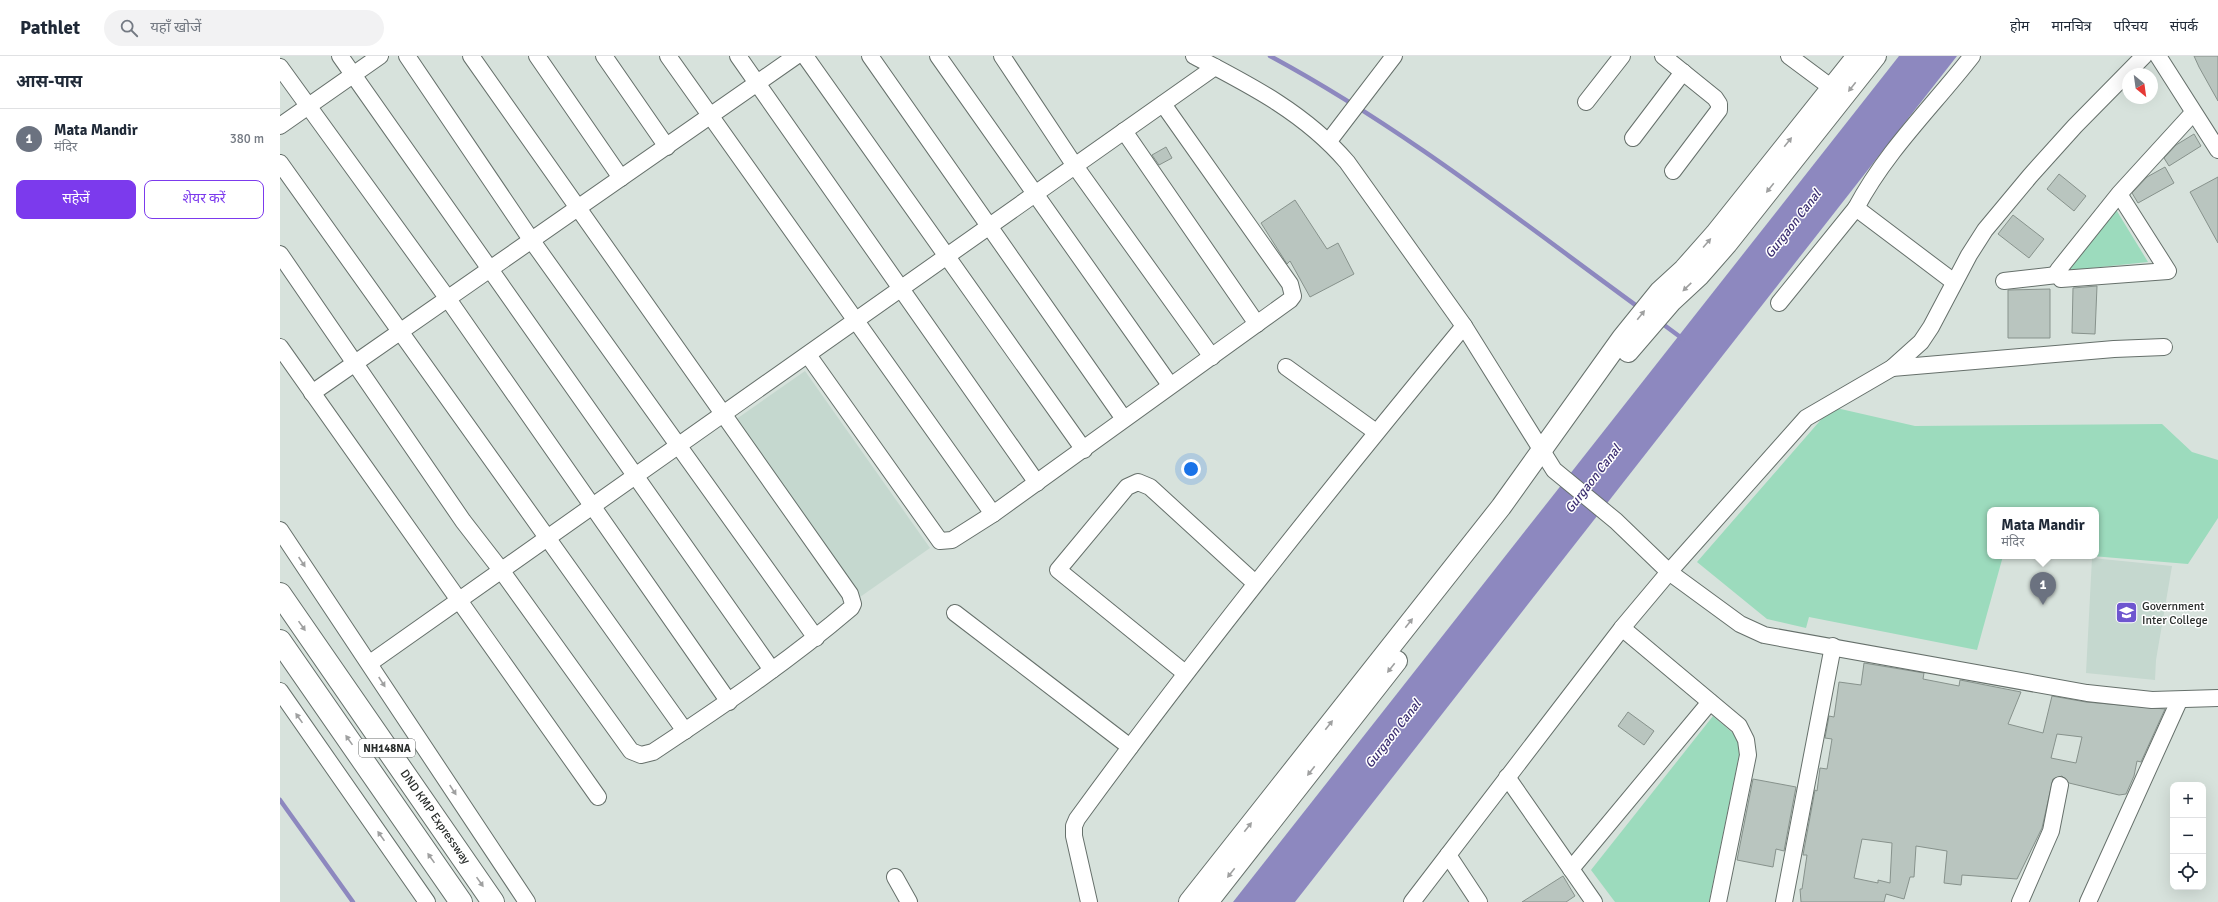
<!DOCTYPE html>
<html lang="hi">
<head>
<meta charset="utf-8">
<style>
	:root { --surface:#fff; --page:#f2f2f3; --text:#1f2937; --muted:#747a83; --line:#e0e1e3; --accent:#7c3aed }
	body { margin:0; font-family:Signika,"Noto Sans Devanagari",sans-serif; background:var(--page); color:var(--text) }
	.controls { position:absolute; right:12px; bottom:12px; display:grid; overflow:hidden; border-radius:8px; box-shadow:0 4px 16px #0002 }
	.controls button { width:36px; height:36px; display:grid; place-items:center; padding:0; border:0; border-bottom:1px solid var(--line); background:var(--surface); color:var(--text); font:20px sans-serif }
	.compass { position:absolute; left:1842px; top:12px; width:36px; height:36px; border-radius:50%; background:var(--surface); box-shadow:0 4px 16px #0002; rotate:151deg }
	.you { position:absolute; left:911px; top:413px; width:14px; height:14px; margin:-10px; border:3px solid #fff; border-radius:50%; background:#1a73e8; box-shadow:0 0 0 6px #1a73e833 }
	.badge { display:grid; place-items:center; width:26px; height:26px; border-radius:50%; background:var(--accent); color:#fff; font-size:13px; font-weight:700 }
	.pin { position:absolute; translate:-50% -33px; filter:drop-shadow(0 1px 2px #0008) }
	.pin::after { content:''; position:absolute; top:21px; width:14px; height:12px; background:inherit; clip-path:polygon(0 0,100% 0,50% 100%) }
	.popup { position:absolute; left:1707px; top:451px; width:112px; height:52px; box-sizing:border-box; display:grid; place-content:center; border-radius:8px; background:var(--surface); filter:drop-shadow(0 1px 3px #0005); font-size:13px; white-space:nowrap; color:var(--muted) }
	.popup b { font-size:15px; color:var(--text) }
	.popup::after { content:''; position:absolute; left:50%; top:100%; margin-left:-8px; border:8px solid transparent; border-top-color:var(--surface) }
	.list { margin:0; padding:0; list-style:none }
	h2 { display:flex; justify-content:space-between; align-items:center; height:52px; margin:0; padding:0 16px; font-size:17px }
	h2 small { font-size:13px; font-weight:400; color:var(--muted) }
	.list li { display:grid; grid-template-columns:26px 1fr auto; gap:12px; align-items:center; box-sizing:border-box; height:60px; padding:0 16px; border-top:1px solid var(--line) }
	.list b { display:block; font-size:15px; white-space:nowrap }
	.list p { margin:0; font-size:13px; white-space:nowrap; color:var(--muted) }
	.list em { font-size:13px; font-style:normal; color:var(--muted) }
	.actions { display:flex; gap:8px; padding:12px 16px }
	.actions a { flex:1; padding:9px 0; border:1px solid var(--accent); border-radius:8px; text-align:center; font-size:14px; color:var(--accent) }
	.actions .main { background:var(--accent); color:#fff }
	.icon { flex:none; width:22px; height:22px; fill:none; stroke:currentColor; stroke-width:2; stroke-linecap:round; stroke-linejoin:round }
	.map { position:relative; flex:none; width:1938px; height:846px; overflow:hidden }
	header { display:flex; align-items:center; gap:24px; box-sizing:border-box; height:56px; padding:0 20px; background:var(--surface); border-bottom:1px solid var(--line) }
	header strong { font-size:19px }
	nav { display:flex; gap:22px; margin-inline-start:auto; font-size:14px }
	.search { width:280px; height:36px; background:var(--page); display:flex; align-items:center; gap:10px; box-sizing:border-box; padding:0 14px; border-radius:22px; color:var(--muted); font-size:15px }
	main { display:flex }
	aside { flex:1; background:var(--surface) }
	.map>svg:first-child { display:block }
	.built { fill:#c5d8cf }
	.green { fill:#9cdbbd }
	.water { fill:#8d88bf }
	.lines { fill:none; stroke-linecap:round; stroke-linejoin:round }
	.stream { stroke:#8d88bf; stroke-width:4.5 }
	.building { fill:#b9c5bf; stroke:#87928c; fill-rule:evenodd }
	.minor-casing { stroke:#66706b; stroke-width:18 }
	.major-casing { stroke:#66706b; stroke-width:22 }
	.highway-casing { stroke:#66706b; stroke-width:24 }
	.minor { stroke:#fff; stroke-width:16 }
	.major { stroke:#fff; stroke-width:20 }
	.highway { stroke:#fff; stroke-width:22 }
	.oneway { fill:#9fa0a0 }
	.labels { text-anchor:middle; dominant-baseline:central; stroke-width:3; stroke-linejoin:round; paint-order:stroke }
	.shield { fill:#fff; stroke:#696c6b; stroke-width:1 }
	.shield-label { font-size:11px; font-weight:bold; fill:#292d2b }
	.poi-label { font-size:12px; fill:#292d2b; stroke:#fff; text-anchor:start }
	.street-label { font-size:12px; fill:#292d2b; stroke:#fff }
	.water-label { font-size:13px; font-style:italic; fill:#3c2f72; stroke:#fff }
</style>
</head>
<body>
<header>
<strong>Pathlet</strong>
<div class="search"><svg class="icon" aria-label="search" viewBox="0 0 24 24"><circle cx="10" cy="10" r="6"/><path d="M15 15l6 6"/></svg>यहाँ खोजें</div>
<nav><a>होम</a><a>मानचित्र</a><a>परिचय</a><a>संपर्क</a></nav>
</header>
<main>
<aside>
<h2>आस-पास<small></small></h2>
<ul class="list">
<li><span class="badge" style="background:#6b7280">1</span><div><b>Mata Mandir</b><p>मंदिर</p></div><em>380 m</em></li>
</ul>
<div class="actions"><a class="main">सहेजें</a><a>शेयर करें</a></div>
</aside>
<div class="map">
<svg width="1938" height="846" viewBox="0 0 1938 846">
	<rect width="100%" height="100%" fill="#d7e2dc"/>
	<g class="built">
		<polygon points="525,315 650,492 580,541 455,364"/>
		<polygon points="1812,502 1892,510 1876,604 1875,624 1806,617"/>
	</g>
	<g class="green">
		<polygon points="1835,152 1868,206 1783,215"/>
		<polygon points="1552,351 1635,370 1882,368 1912,396 1938,404 1938,462 1908,508 1812,500 1816,500 1816,454 1710,454 1710,500 1723,500 1697,594 1529,561 1526,572 1487,563 1417,506"/>
		<polygon points="1433,660 1462,685 1429,846 1335,846 1311,814"/>
	</g>
	<polygon class="water" points="1619,0 1677,0 1015,846 953,846"/>
	<g class="lines">
		<g class="stream">
			<path d="M990,0c132,71 250,165 371,253"/>
			<polyline points="1380,266 1403,283"/>
			<polyline points="0,744 73,846"/>
		</g>
	</g>
	<g class="building">
		<polygon points="1914,0 1938,0 1938,45 1919,11"/>
		<polygon points="1914,78 1921,90 1889,110 1884,102 1896,89"/>
		<polygon points="886,91 892,102 879,109 872,99"/>
		<polygon points="1885,111 1894,127 1858,147 1852,137 1867,121"/>
		<polygon points="1779,118 1806,140 1794,155 1767,133"/>
		<polygon points="1938,121 1938,187 1910,136"/>
		<polygon points="1015,144 1047,193 1058,187 1074,218 1030,241 1010,205 1007,208 981,167"/>
		<polygon points="1733,159 1764,183 1749,202 1718,178"/>
		<polygon points="1817,230 1815,278 1792,277 1793,232"/>
		<polygon points="1770,233 1770,282 1728,282 1728,234"/>
		<path d="M1584,607l60,10 -1,6 36,7 1,-6 61,12 -13,32 35,9 9,-37 34,6 79,7 -24,53 -4,-1 -3,15 -8,18 -7,1 -50,-12 -7,-7 -9,3 -11,49 -25,51 -55,-4 -1,10 -17,-2 3,-32 -31,-5 -2,31h-4l-6,22 -18,-5 -2,8h-83l-1,-13h2l5,-34h-4l12,-65 2,1 3,-23 7,1 5,-30 -7,-1 4,-22 5,1 5,-35 22,3zM1777,678l25,3 -6,26 -25,-5zM1582,783l30,4 -2,40 -12,-3v3l-24,-5z"/>
		<polygon points="1348,656 1374,675 1364,689 1338,670"/>
		<polygon points="1473,723 1516,731 1504,795 1496,793 1493,811 1457,804"/>
		<polygon points="1283,820 1295,840 1286,846 1242,846"/>
	</g>
	<g class="lines">
		<defs>
			<g id="minor">
				<polyline points="60,0 492,614"/>
				<polyline points="127,0 252,185 536,582"/>
				<polyline points="257,0 341,122"/>
				<polyline points="324,0 387,91"/>
				<polyline points="388,0 713,458"/>
				<polyline points="458,0 757,427"/>
				<polyline points="525,0 804,394"/>
				<polyline points="590,0 844,363"/>
				<polyline points="658,0 890,329"/>
				<polyline points="722,0 795,110 932,301"/>
				<path d="M914,0c56,29 111,57 153,106l117,164 90,144 62,51 53,51 71,52 24,11 323,58 65,7 66,-2"/>
				<polyline points="1383,0 1435,42 1439,48 1439,54 1393,115"/>
				<polyline points="1509,0 1552,32"/>
				<polyline points="1878,0 1938,94"/>
				<polyline points="0,11 168,243 449,646"/>
				<polyline points="1306,46 1342,0"/>
				<polyline points="0,70 100,0"/>
				<polyline points="844,75 977,268"/>
				<polyline points="1353,82 1403,16"/>
				<polyline points="1049,85 1114,0"/>
				<polyline points="0,107 405,675"/>
				<polyline points="1839,138 1888,215 1781,223 1777,216 1779,213 1839,138 1913,57"/>
				<path d="M0,198l183,267 38,49 130,181 10,4 12,-3c68,-45 136,-91 198,-144l2,-4 -3,-10 -379,-538"/>
				<polyline points="1724,225 1777,219"/>
				<path d="M1674,226l-98,-74c30,-57 77,-102 116,-152"/>
				<polyline points="1499,247 1576,152"/>
				<polyline points="0,291 318,741"/>
				<polyline points="528,299 660,485 672,484 713,458 1010,244 1013,240 1010,228 883,48"/>
				<polyline points="1006,311 1096,376"/>
				<polyline points="1612,312 1834,293 1884,291"/>
				<polyline points="32,337 516,0"/>
				<polyline points="0,474 247,846"/>
				<polyline points="675,557 850,691"/>
				<polyline points="1342,572 1459,670 1466,684 1468,699 1438,846"/>
				<polyline points="90,607 935,11"/>
				<polyline points="905,617 778,514 847,431 858,426 870,431 975,527"/>
				<polyline points="0,635 147,846"/>
				<polyline points="1227,721 1314,846"/>
				<polyline points="1168,799 1199,846"/>
				<polyline points="1291,813 1430,646"/>
				<polyline points="615,821 629,846"/>
				<path d="M809,846l-15,-66v-10l3,-7c123,-169 254,-332 387,-493"/>
				<polyline points="1132,846 1342,572 1389,516 1526,362 1612,312 1641,286 1651,271 1689,199 1705,174 1750,120 1795,70 1864,0"/>
				<polyline points="1504,846 1553,590"/>
				<polyline points="1740,846 1771,775 1780,729"/>
				<polyline points="1808,846 1899,645"/>
			</g>
			<g id="major">
				<polyline points="1348,296 1391,246 1419,220 1447,188 1596,0"/>
				<polyline points="909,846 1221,451 1342,282 1380,235 1404,213 1435,178 1577,0"/>
				<polyline points="928,846 1117,605"/>
			</g>
			<g id="highway">
				<polyline points="0,538 213,846"/>
				<polyline points="0,585 181,846"/>
			</g>
		</defs>
		<use href="#minor" class="minor-casing"/>
		<use href="#major" class="major-casing"/>
		<use href="#highway" class="highway-casing"/>
		<use href="#minor" class="minor"/>
		<use href="#major" class="major"/>
		<use href="#highway" class="highway"/>
	</g>
	<defs><path id="oneway-solid" d="M-6-.8H1V-3.2L6.5 0L1 3.2V.8H-6Z"/></defs>
	<g class="oneway">
		<use href="#oneway-solid" transform="translate(1572 31) rotate(128)"/>
		<use href="#oneway-solid" transform="translate(1508 86) rotate(-51)"/>
		<use href="#oneway-solid" transform="translate(1490 132) rotate(129)"/>
		<use href="#oneway-solid" transform="translate(1427 187) rotate(-49)"/>
		<use href="#oneway-solid" transform="translate(1407 231) rotate(136)"/>
		<use href="#oneway-solid" transform="translate(1361 259) rotate(-51)"/>
		<use href="#oneway-solid" transform="translate(22 506) rotate(56)"/>
		<use href="#oneway-solid" transform="translate(1129 567) rotate(-52)"/>
		<use href="#oneway-solid" transform="translate(22 570) rotate(55)"/>
		<use href="#oneway-solid" transform="translate(1111 612) rotate(128)"/>
		<use href="#oneway-solid" transform="translate(102 626) rotate(57)"/>
		<use href="#oneway-solid" transform="translate(19 662) rotate(-125)"/>
		<use href="#oneway-solid" transform="translate(1049 669) rotate(-52)"/>
		<use href="#oneway-solid" transform="translate(69 684) rotate(-125)"/>
		<use href="#oneway-solid" transform="translate(1031 715) rotate(128)"/>
		<use href="#oneway-solid" transform="translate(173 734) rotate(57)"/>
		<use href="#oneway-solid" transform="translate(968 771) rotate(-52)"/>
		<use href="#oneway-solid" transform="translate(101 780) rotate(-125)"/>
		<use href="#oneway-solid" transform="translate(151 802) rotate(-125)"/>
		<use href="#oneway-solid" transform="translate(951 817) rotate(128)"/>
		<use href="#oneway-solid" transform="translate(200 826) rotate(55)"/>
	</g>
	<defs>
		<symbol id="university-square" viewBox="-11 -11 22 22"><rect x="-9" y="-9" width="18" height="18" rx="4" fill="#6e56cf" stroke="#fff"/><path d="M0-5L7-2L0 1L-7-2ZM-4 1L0 2.5L4 1V4Q0 6-4 4Z" fill="#fff"/></symbol>
	</defs>
	<g fill-rule="evenodd">
		<use href="#university-square" x="1834" y="544" width="25" height="25"/>
	</g>
	<g class="labels">
		<rect class="shield" x="79" y="683" width="56" height="18" rx="3"/>
		<g class="shield-label">
			<text x="107" y="692">NH148NA</text>
		</g>
		<g class="poi-label">
			<text x="1862" y="550">Government<tspan x="1862" dy="14">Inter College</tspan></text>
		</g>
		<g class="street-label">
			<text transform="translate(155 761) rotate(55)">DND KMP Expressway</text>
		</g>
		<g class="water-label">
			<text transform="translate(1513 168) rotate(-52)">Gurgaon Canal</text>
			<text transform="translate(1313 423) rotate(-52)">Gurgaon Canal</text>
			<text transform="translate(1113 678) rotate(-52)">Gurgaon Canal</text>
		</g>
	</g>
</svg>
<div class="controls">
<button>+</button>
<button>−</button>
<button><svg class="icon" aria-label="locate" viewBox="0 0 24 24"><circle cx="12" cy="12" r="6"/><path d="M12 2v4M12 18v4M2 12h4M18 12h4"/></svg></button>
</div>
<svg class="compass" viewBox="-18 -18 36 36"><path d="M0-13l5 13h-10z" fill="#e53935"/><path d="M0 13l5-13h-10z" fill="#747a83"/></svg>
<div class="you"></div>
<div class="pin badge" style="left:1763px;top:549px;background:#6b7280">1</div>
<div class="popup"><b>Mata Mandir</b>मंदिर</div>
</div>
</main>
</body>
</html>
